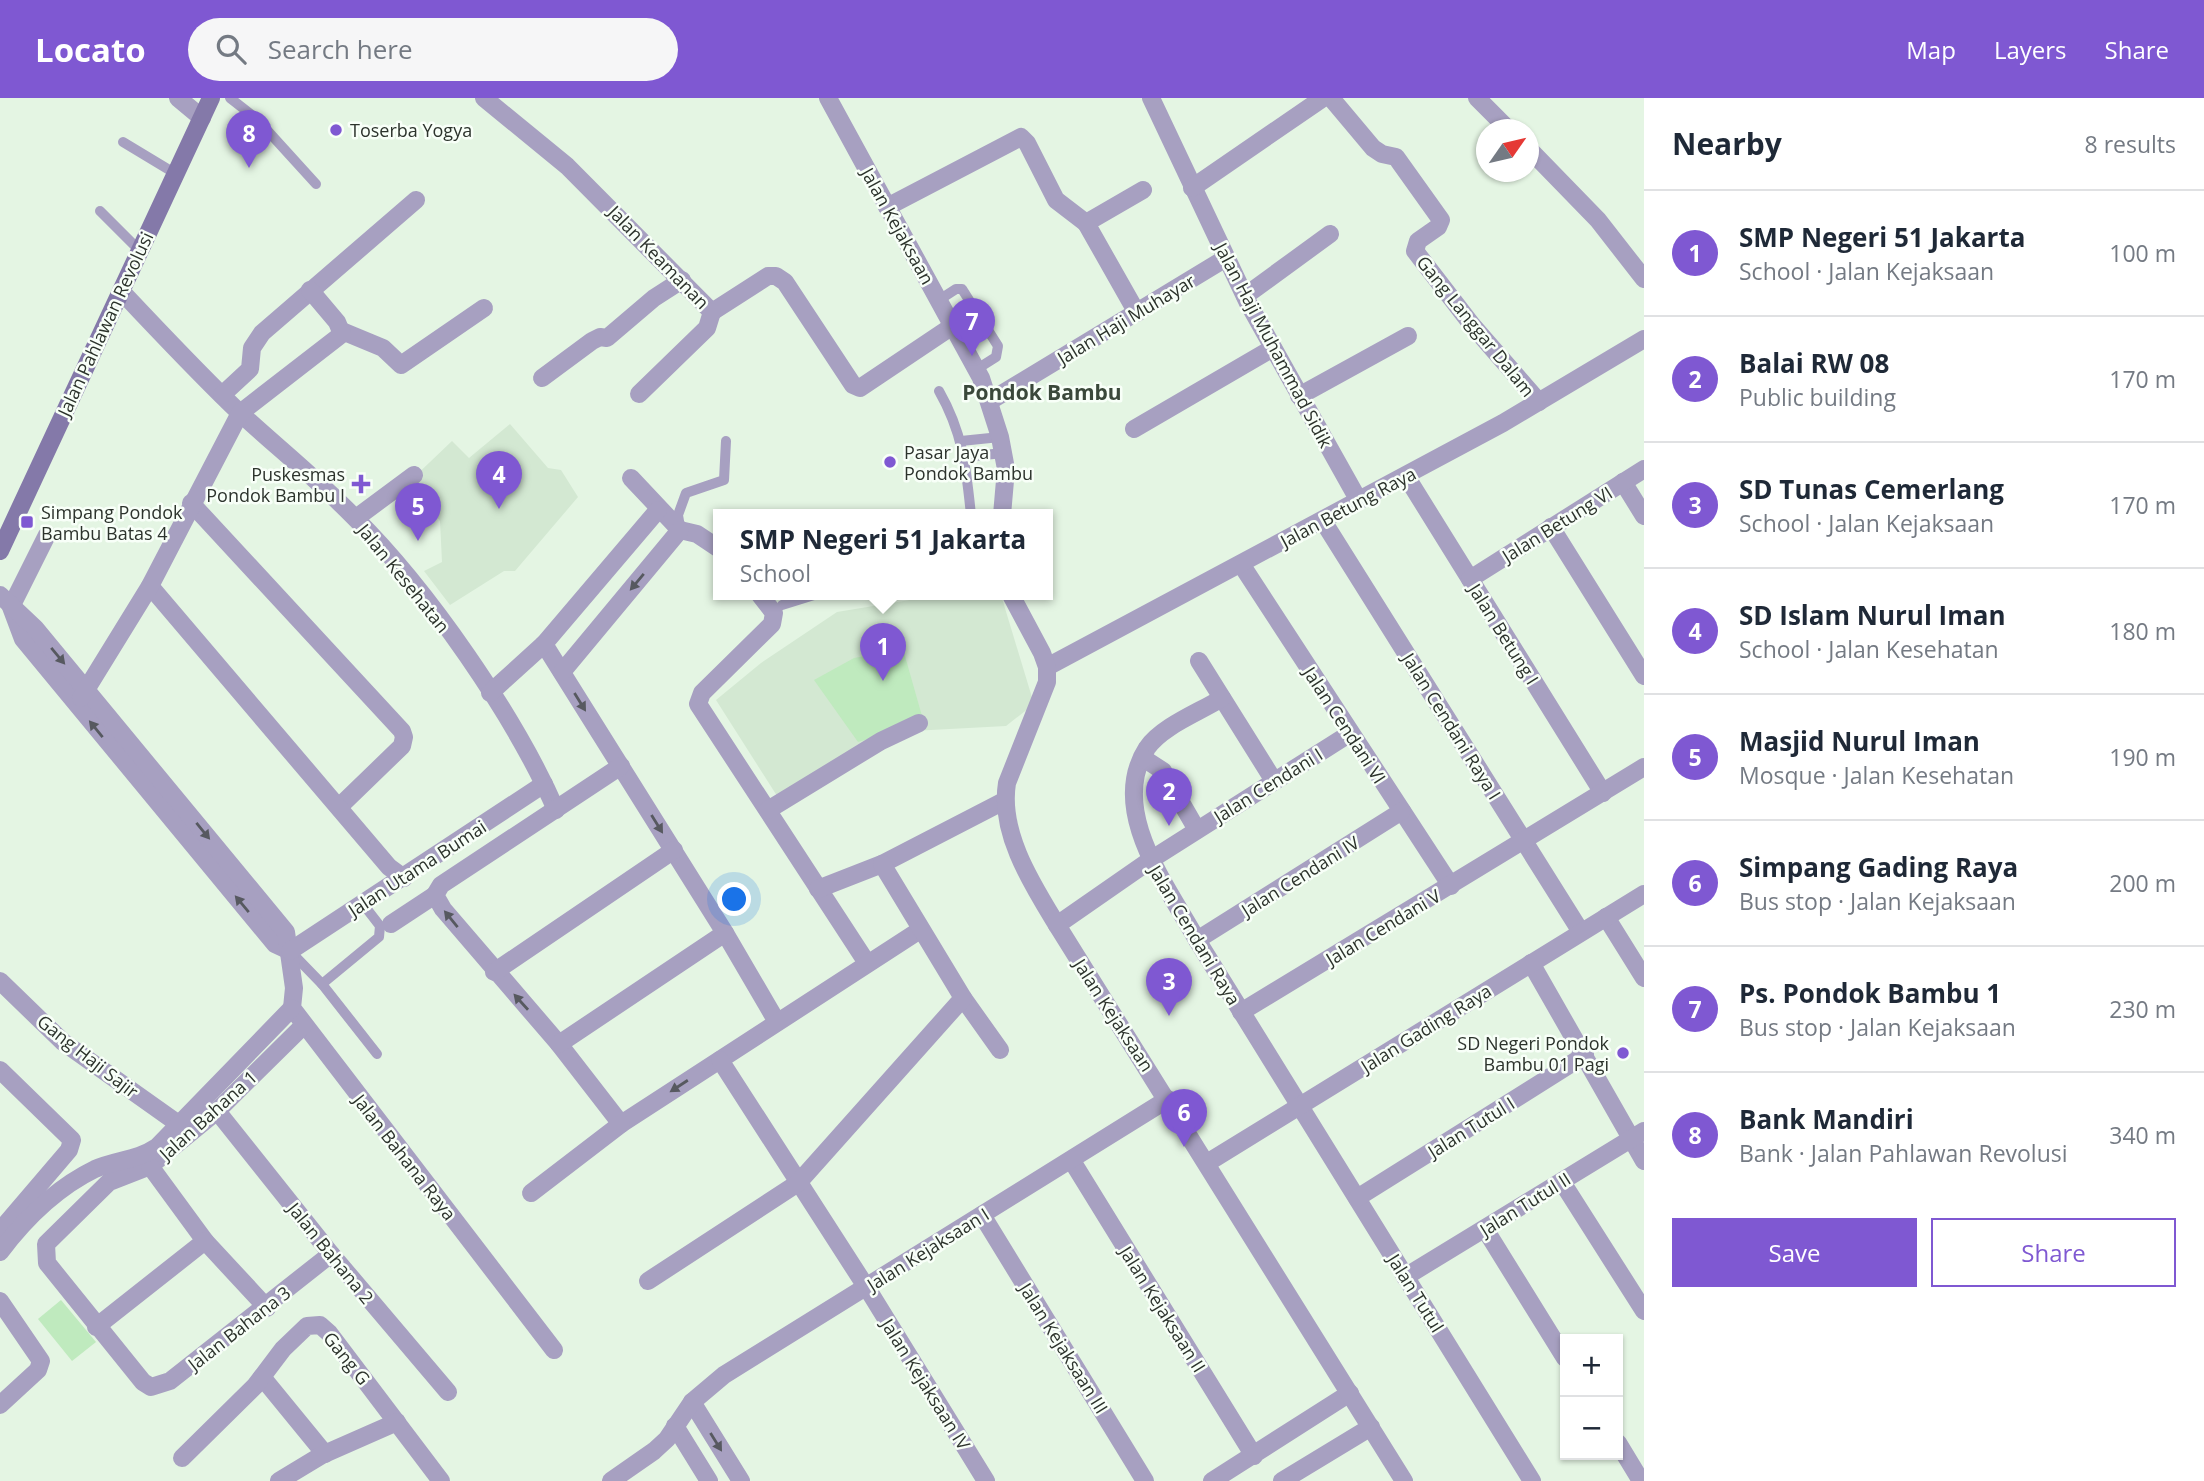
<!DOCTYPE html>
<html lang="en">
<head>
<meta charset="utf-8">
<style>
	:root { --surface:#fff; --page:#f6f6f7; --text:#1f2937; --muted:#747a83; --line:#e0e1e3; --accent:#7f58d2 }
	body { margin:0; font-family:"Open Sans",sans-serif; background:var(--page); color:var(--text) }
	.controls { position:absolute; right:21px; bottom:21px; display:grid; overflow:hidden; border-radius:0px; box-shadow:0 2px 5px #0004 }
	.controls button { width:63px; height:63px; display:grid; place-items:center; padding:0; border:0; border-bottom:2px solid var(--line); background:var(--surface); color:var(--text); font:35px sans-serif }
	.compass { position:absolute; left:1476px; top:21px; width:63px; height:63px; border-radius:50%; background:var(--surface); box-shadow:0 2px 5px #0004; rotate:56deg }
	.you { position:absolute; left:735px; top:802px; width:24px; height:24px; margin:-18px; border:5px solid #fff; border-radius:50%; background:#1a73e8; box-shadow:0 0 0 10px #1a73e833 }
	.badge { display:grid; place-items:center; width:46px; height:46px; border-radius:50%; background:var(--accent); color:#fff; font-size:23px; font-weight:700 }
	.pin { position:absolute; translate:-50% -58px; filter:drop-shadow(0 2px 4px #0008) }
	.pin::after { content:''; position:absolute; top:37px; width:24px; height:21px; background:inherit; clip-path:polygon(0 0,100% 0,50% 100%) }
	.popup { position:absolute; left:713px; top:411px; width:340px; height:91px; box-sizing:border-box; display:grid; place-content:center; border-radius:0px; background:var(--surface); filter:drop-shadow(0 2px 5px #0005); font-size:23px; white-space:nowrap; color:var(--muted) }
	.popup b { font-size:26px; color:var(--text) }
	.popup::after { content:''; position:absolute; left:50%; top:100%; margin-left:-14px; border:14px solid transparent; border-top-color:var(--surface) }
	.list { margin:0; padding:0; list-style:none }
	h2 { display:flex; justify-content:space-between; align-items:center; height:91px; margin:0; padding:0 28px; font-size:30px }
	h2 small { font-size:23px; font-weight:400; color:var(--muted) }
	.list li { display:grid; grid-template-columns:46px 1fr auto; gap:21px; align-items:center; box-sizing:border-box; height:126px; padding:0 28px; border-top:2px solid var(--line) }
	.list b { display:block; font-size:26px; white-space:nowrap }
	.list p { margin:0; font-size:23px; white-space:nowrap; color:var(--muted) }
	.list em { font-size:23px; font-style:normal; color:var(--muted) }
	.actions { display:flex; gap:14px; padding:21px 28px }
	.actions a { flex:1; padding:16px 0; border:2px solid var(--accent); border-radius:0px; text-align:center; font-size:24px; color:var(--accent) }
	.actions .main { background:var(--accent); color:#fff }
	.icon { flex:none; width:38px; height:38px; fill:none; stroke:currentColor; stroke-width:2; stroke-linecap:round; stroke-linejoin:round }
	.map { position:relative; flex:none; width:1644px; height:1383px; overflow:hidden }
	header { display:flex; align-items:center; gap:42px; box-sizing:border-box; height:98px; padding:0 35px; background:var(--accent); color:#fff }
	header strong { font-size:33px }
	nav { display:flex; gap:38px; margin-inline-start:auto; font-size:24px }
	.search { width:490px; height:63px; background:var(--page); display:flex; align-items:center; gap:18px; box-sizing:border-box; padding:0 24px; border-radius:38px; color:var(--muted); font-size:26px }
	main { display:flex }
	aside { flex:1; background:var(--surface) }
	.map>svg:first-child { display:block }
	.built { fill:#d3e8d2 }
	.green { fill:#bfeabe }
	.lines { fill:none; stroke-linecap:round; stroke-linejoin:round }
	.service { stroke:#a7a0c1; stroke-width:10 }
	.minor { stroke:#a7a0c1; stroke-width:18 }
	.tertiary { stroke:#a7a0c1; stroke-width:18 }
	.secondary { stroke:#8479a9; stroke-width:18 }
	.oneway { fill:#575960 }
	.poi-dot { fill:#7f58d2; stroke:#f8fff8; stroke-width:2.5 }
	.labels { text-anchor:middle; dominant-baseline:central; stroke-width:5; stroke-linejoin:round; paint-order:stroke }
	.poi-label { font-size:18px; fill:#2c332c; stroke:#f8fff8; text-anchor:start }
	.street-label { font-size:18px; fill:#2c332c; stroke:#f8fff8 }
	.quarter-label { font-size:21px; font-weight:bold; fill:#3a483a; stroke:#f8fff8 }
</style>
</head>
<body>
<header>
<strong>Locato</strong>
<div class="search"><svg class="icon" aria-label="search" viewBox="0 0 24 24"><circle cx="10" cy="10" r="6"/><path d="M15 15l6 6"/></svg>Search here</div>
<nav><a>Map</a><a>Layers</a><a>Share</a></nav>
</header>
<main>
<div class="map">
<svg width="1644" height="1383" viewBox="0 0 1644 1383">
	<rect width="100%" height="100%" fill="#e4f5e3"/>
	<g class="built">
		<polygon points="510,326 548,370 561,372 578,399 515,473 504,473 450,507 424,473 442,464 440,423 408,385 452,343 469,360"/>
		<polygon points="940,497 1001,497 1034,606 1006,628 912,633 779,701 716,602 761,565 837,514"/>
	</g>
	<g class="green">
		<polygon points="903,551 924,625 858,644 814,582 854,560"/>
		<polygon points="61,1202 96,1244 72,1263 38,1221"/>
	</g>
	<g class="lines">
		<g class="service">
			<polyline points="230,0 257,21 316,86"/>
			<polyline points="123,44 176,76"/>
			<polyline points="100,113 140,153"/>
			<polyline points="939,202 956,191 962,191 998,248 996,259 977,271"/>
			<path d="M939,293c24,42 27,76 32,124"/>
			<polyline points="961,343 1000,339"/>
			<polyline points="965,359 1003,355"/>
			<polyline points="680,429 678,417 686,395 724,382 726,343"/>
			<polyline points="782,507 814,497"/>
			<polyline points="290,853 322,886 377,956"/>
			<polyline points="322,886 379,839 380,828 363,806"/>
		</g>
		<g class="minor">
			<polyline points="178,0 202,20"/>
			<polyline points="484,0 567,68 712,214"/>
			<polyline points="1151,0 1247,203 1359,403"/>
			<polyline points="1331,0 1373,50 1382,56 1396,59 1441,122 1438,129 1418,143 1415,153 1472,227 1539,304"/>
			<polyline points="1477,0 1509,32"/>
			<polyline points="1528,50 1598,122 1644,181"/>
			<polyline points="1192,90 1323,0"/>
			<polyline points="887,109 1021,39 1027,45 1056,102 1086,125"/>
			<path d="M121,193c39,41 78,83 119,122 38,35 78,67 114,104 73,72 161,199 202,293"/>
			<polyline points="1245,198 1330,136"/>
			<polyline points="712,214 768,178 776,178 785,184 853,287 860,290 954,227"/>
			<polyline points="1137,215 1086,125 1143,92"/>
			<polyline points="342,233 383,250 401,267 484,210"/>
			<polyline points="542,280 592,243 600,239 607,240 654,200 682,182"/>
			<polyline points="639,296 707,230 712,214"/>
			<polyline points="222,297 250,271 252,250 262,235 416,102"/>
			<polyline points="1299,298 1408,238"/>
			<polyline points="990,303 1226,160"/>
			<polyline points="1134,331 1273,250"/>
			<polyline points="1406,378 1603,695"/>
			<polyline points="631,380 680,432 697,436 718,450"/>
			<polyline points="1623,384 1644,418"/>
			<polyline points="191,405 402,633 404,639 402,648 339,709"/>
			<polyline points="356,420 414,377"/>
			<polyline points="1323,423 1581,834"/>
			<polyline points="1551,429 1644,578"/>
			<polyline points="47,437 11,509 23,541 275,846 290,853"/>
			<polyline points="1241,466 1451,788"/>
			<polyline points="1470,481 1644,371"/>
			<polyline points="150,488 389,769 404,780"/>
			<polyline points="0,497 35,530 286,834 294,890 292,910 554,1252"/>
			<polyline points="760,497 774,515 772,526 702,595 698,606 867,865"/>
			<polyline points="544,546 725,835 777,924"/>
			<polyline points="1199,563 1274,683"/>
			<polyline points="1047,569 1503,325 1644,241"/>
			<polyline points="562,574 680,432"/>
			<polyline points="490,595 544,546 658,412"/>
			<polyline points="81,600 150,488 240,315 342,236 337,224 310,192"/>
			<path d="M1222,600c-22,14 -60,28 -75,50 -40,62 21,139 50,192l335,541"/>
			<polyline points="1143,660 1163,673 1197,732"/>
			<polyline points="621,668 441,787 435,797 443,811 559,946 621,1026 920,832"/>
			<polyline points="768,712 881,643 919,625"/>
			<polyline points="818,791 882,766 1004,703"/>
			<polyline points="1606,819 1644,880"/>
			<polyline points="391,826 435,797"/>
			<polyline points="1057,827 1152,761 1349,636"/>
			<polyline points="1197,842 1402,713"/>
			<polyline points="290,853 544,686"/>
			<polyline points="1531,865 1644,1063"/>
			<polyline points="494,874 674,752"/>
			<polyline points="0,883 63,944 180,1027"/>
			<polyline points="963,900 1000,952"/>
			<polyline points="1241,914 1644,669"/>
			<polyline points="304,927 217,1013 150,1068 109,1084 46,1146 47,1165 143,1284 151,1289 170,1283 331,1156"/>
			<polyline points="559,946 725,835"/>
			<polyline points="720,962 872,1198 986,1383"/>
			<polyline points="0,972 72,1042 69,1052 0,1133"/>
			<polyline points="217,1013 331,1156 448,1294"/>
			<polyline points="1072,1063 1254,1358"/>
			<polyline points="1207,1065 1644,796"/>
			<polyline points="150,1068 205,1143 267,1210"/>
			<polyline points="1562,1084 1644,1213"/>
			<polyline points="531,1095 621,1026"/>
			<polyline points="1357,1100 1585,957"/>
			<polyline points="982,1117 1145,1383"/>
			<polyline points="1485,1131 1565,1260"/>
			<path d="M0,1154c25,-33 58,-65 95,-83 20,-9 43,-9 62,-22l135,-139"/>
			<polyline points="1405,1179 1644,1033"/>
			<polyline points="648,1183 798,1085 963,900 882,766"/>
			<polyline points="0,1203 41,1263 38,1272 0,1307"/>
			<polyline points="96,1229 205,1143"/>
			<polyline points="262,1279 325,1356"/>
			<polyline points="692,1304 741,1383"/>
			<polyline points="675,1328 709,1383"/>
			<polyline points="1618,1345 1641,1383"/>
			<polyline points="182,1360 255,1288 283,1251 307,1228 320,1227 329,1235 441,1383"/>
			<polyline points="279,1383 322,1357 397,1324"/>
			<polyline points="611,1383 654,1353 667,1341 692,1304 724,1277 1168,1001"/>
			<polyline points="1212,1383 1350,1295"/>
			<polyline points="1282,1383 1371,1329"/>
		</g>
		<g class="tertiary">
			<polyline points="828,0 981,280 1000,339 1006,371 1002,417"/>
			<path d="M1011,497l31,58 5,14v15l-40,101c-8,50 25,101 50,142l347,556"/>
		</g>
		<polyline class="secondary" points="0,453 211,0"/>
	</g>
	<defs><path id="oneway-solid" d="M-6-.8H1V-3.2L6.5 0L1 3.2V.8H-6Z" transform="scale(1.75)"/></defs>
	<g class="oneway">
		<use href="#oneway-solid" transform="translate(637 484) rotate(130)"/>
		<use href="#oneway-solid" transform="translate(58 558) rotate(50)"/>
		<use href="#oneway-solid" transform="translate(580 604) rotate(58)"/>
		<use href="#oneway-solid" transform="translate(96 631) rotate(-129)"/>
		<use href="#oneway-solid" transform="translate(657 726) rotate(58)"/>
		<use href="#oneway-solid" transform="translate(203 733) rotate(51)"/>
		<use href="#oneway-solid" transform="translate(242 806) rotate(-130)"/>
		<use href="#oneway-solid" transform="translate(451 821) rotate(-129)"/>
		<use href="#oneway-solid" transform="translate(521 904) rotate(-132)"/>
		<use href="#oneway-solid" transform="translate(679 988) rotate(147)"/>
		<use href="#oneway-solid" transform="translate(716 1344) rotate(58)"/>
	</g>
	<g class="poi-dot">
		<circle cx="336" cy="32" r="7"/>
		<circle cx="890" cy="364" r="7"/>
		<path d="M357.5 375.5h7v7h7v7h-7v7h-7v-7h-7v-7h7z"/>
		<rect x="20" y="417" width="14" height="14" rx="3.5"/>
		<circle cx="1623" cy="955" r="7"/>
	</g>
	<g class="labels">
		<g class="poi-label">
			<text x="350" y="32">Toserba Yogya</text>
			<text x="904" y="354">Pasar Jaya<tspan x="904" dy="21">Pondok Bambu</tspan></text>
			<text x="345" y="376" text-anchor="end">Puskesmas<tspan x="345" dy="21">Pondok Bambu I</tspan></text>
			<text x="41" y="414">Simpang Pondok<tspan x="41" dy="21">Bambu Batas 4</tspan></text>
			<text x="1609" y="945" text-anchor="end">SD Negeri Pondok<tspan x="1609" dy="21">Bambu 01 Pagi</tspan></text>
		</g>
		<g class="street-label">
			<text transform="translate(898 128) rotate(61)">Jalan Kejaksaan</text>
			<text transform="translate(659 159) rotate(46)">Jalan Keamanan</text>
			<text transform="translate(1126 221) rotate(-31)">Jalan Haji Muhayar</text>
			<text transform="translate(105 226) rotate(-65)">Jalan Pahlawan Revolusi</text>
			<text transform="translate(1476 228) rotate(51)">Gang Langgar Dalam</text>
			<text transform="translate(1274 247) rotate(62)">Jalan Haji Muhammad Sidik</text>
			<text transform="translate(1348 409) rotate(-28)">Jalan Betung Raya</text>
			<text transform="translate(1557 426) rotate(-32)">Jalan Betung VI</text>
			<text transform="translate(404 480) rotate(51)">Jalan Kesehatan</text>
			<text transform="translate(1504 536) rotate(58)">Jalan Betung I</text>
			<text transform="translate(1345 627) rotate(57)">Jalan Cendani VI</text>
			<text transform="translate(1452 628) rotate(58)">Jalan Cendani Raya I</text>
			<text transform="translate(1268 687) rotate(-32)">Jalan Cendani I</text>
			<text transform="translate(417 770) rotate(-33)">Jalan Utama Bumai</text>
			<text transform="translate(1300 778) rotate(-32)">Jalan Cendani IV</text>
			<text transform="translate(1383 829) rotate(-31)">Jalan Cendani V</text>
			<text transform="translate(1195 837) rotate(59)">Jalan Cendani Raya</text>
			<text transform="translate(1114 917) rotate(57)">Jalan Kejaksaan</text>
			<text transform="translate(1426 930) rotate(-32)">Jalan Gading Raya</text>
			<text transform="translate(88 958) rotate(38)">Gang Haji Sajir</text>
			<text transform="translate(208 1017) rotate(-42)">Jalan Bahana 1</text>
			<text transform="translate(1471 1029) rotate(-32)">Jalan Tutul I</text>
			<text transform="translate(405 1059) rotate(52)">Jalan Bahana Raya</text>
			<text transform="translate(1525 1106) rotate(-32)">Jalan Tutul II</text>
			<text transform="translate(928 1151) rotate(-32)">Jalan Kejaksaan I</text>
			<text transform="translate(331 1155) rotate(51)">Jalan Bahana 2</text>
			<text transform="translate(1416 1195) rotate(58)">Jalan Tutul</text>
			<text transform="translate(1163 1211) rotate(58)">Jalan Kejaksaan II</text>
			<text transform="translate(239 1230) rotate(-38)">Jalan Bahana 3</text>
			<text transform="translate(1064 1250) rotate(58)">Jalan Kejaksaan III</text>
			<text transform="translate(347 1260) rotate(51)">Gang G</text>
			<text transform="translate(926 1286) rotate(58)">Jalan Kejaksaan IV</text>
		</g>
		<g class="quarter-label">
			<text x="1042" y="294">Pondok Bambu</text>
		</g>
	</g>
</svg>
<div class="controls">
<button>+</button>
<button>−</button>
</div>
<svg class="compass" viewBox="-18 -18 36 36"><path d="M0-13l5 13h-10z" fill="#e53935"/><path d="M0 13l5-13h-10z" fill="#747a83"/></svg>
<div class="you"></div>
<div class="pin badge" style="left:883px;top:583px">1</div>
<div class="popup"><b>SMP Negeri 51 Jakarta</b>School</div>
<div class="pin badge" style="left:1169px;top:728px">2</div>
<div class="pin badge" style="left:1169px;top:918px">3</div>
<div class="pin badge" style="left:499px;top:411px">4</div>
<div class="pin badge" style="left:418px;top:443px">5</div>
<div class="pin badge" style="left:1184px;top:1049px">6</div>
<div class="pin badge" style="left:972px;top:258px">7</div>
<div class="pin badge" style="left:249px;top:70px">8</div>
</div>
<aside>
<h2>Nearby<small>8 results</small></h2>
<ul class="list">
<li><span class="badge">1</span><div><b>SMP Negeri 51 Jakarta</b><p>School · Jalan Kejaksaan</p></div><em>100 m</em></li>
<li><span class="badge">2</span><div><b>Balai RW 08</b><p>Public building</p></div><em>170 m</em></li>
<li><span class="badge">3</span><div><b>SD Tunas Cemerlang</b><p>School · Jalan Kejaksaan</p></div><em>170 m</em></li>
<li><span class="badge">4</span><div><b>SD Islam Nurul Iman</b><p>School · Jalan Kesehatan</p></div><em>180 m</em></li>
<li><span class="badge">5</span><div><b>Masjid Nurul Iman</b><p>Mosque · Jalan Kesehatan</p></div><em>190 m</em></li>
<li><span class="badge">6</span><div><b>Simpang Gading Raya</b><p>Bus stop · Jalan Kejaksaan</p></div><em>200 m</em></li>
<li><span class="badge">7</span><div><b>Ps. Pondok Bambu 1</b><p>Bus stop · Jalan Kejaksaan</p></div><em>230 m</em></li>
<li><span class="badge">8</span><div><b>Bank Mandiri</b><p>Bank · Jalan Pahlawan Revolusi</p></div><em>340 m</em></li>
</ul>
<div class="actions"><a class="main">Save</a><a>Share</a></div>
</aside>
</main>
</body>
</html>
